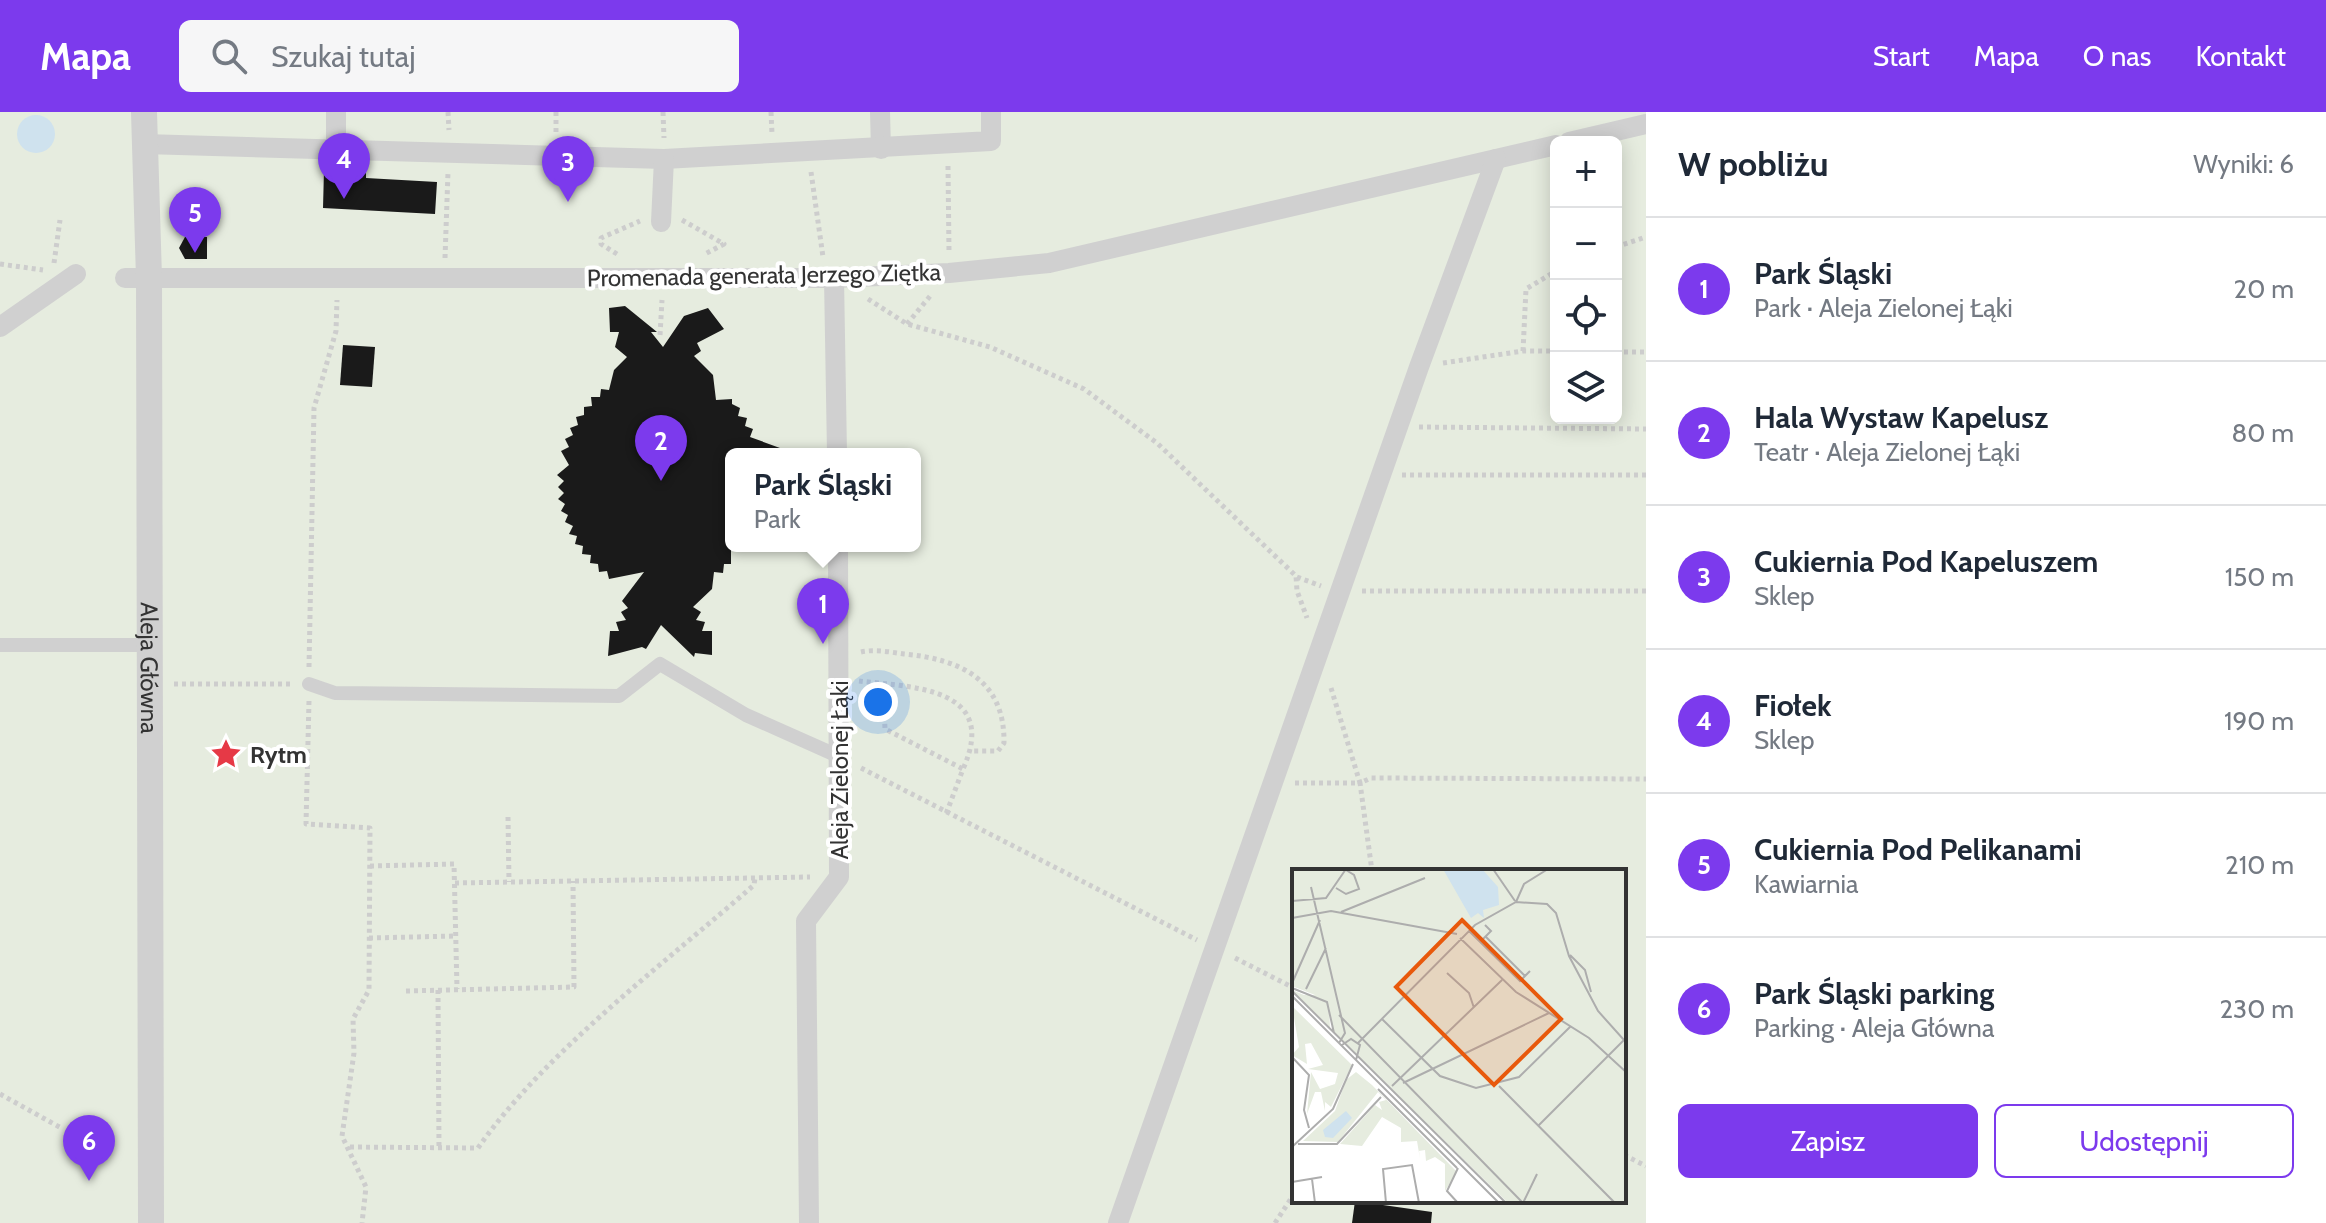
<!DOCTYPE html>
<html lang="pl">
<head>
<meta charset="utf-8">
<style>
	:root { --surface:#fff; --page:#f6f6f7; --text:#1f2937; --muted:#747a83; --line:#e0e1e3; --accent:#7c3aed }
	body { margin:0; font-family:Cabin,sans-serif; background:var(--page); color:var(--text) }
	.controls { position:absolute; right:24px; top:24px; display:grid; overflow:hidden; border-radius:12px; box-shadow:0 4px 20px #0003 }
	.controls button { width:72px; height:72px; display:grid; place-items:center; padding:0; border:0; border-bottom:2px solid var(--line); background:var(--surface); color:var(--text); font:40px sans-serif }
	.you { position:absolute; left:878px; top:590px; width:28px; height:28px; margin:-20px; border:6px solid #fff; border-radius:50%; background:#1a73e8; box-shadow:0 0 0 12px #1a73e833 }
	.badge { display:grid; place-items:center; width:52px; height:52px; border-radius:50%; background:var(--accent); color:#fff; font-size:26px; font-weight:700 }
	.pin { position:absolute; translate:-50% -66px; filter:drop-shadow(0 2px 4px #0008) }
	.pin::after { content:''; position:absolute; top:42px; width:28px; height:24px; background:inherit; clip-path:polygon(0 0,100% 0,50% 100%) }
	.popup { position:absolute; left:725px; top:336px; width:196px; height:104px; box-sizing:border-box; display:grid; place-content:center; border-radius:12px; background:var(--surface); filter:drop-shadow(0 2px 6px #0005); font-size:26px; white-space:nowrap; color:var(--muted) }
	.popup b { font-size:30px; color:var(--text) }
	.popup::after { content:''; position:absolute; left:50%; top:100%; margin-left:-16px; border:16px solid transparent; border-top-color:var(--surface) }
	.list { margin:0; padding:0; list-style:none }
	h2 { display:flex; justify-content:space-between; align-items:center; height:104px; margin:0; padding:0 32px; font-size:34px }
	h2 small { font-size:26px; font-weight:400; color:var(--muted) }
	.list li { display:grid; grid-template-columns:52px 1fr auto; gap:24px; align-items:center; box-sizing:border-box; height:144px; padding:0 32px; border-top:2px solid var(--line) }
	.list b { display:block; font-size:30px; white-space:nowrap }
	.list p { margin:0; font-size:26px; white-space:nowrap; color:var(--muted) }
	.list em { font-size:26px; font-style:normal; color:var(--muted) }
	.actions { display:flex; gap:16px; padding:24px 32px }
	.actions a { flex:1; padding:18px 0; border:2px solid var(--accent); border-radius:12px; text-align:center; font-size:28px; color:var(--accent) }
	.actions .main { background:var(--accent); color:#fff }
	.icon { flex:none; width:44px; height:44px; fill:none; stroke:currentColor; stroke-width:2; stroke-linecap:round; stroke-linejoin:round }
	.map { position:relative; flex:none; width:1646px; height:1111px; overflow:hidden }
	header { display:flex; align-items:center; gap:48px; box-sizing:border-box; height:112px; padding:0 40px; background:var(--accent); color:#fff }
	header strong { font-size:38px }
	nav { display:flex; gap:44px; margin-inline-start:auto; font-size:28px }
	.search { width:560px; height:72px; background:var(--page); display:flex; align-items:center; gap:20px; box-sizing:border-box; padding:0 28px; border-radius:12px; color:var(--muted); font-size:30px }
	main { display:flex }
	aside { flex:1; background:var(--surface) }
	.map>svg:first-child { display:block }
	.green { fill:#e6ecdf; fill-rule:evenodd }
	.water { fill:#cfe2ee }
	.building { fill:#1a1a1a }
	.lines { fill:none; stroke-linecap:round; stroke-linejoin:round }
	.path { stroke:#cdcdcd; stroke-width:5; stroke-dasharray:4 4; stroke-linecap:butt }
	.service { stroke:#d0d0d0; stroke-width:14 }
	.pedestrian { stroke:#d0d0d0; stroke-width:20 }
	.minor { stroke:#d0d0d0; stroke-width:26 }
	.labels { text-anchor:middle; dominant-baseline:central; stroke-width:8; stroke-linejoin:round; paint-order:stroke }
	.street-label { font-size:24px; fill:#333; stroke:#fff }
	.poi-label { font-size:24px; font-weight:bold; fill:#333; stroke:#fff; text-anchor:start }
	.inset-road { fill:none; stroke:#adadad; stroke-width:2 }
	.view { fill:#e8590c; fill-opacity:0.15; stroke:#e8590c; stroke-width:4 }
	.inset-edge { fill:none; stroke:#333; stroke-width:4 }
</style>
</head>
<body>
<header>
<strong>Mapa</strong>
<div class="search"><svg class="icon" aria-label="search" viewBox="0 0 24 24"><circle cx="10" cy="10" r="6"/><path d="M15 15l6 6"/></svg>Szukaj tutaj</div>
<nav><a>Start</a><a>Mapa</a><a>O nas</a><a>Kontakt</a></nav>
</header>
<main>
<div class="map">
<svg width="1646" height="1111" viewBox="0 0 1646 1111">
	<rect width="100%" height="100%" fill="#fff"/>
	<path class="green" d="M0,0h1646v1111h-1646zM1556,30h60v276h-60zM731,342h184v92h-184zM1294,759h330v330h-330z"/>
	<circle class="water" cx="36" cy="22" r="19"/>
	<g class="building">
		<polygon points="324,58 366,60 366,66 437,70 435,102 323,96"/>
		<polygon points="185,125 207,125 207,147 185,147 179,136"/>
		<polygon points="625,194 657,220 651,220 663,235 684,204 708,196 724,217 697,231 701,239 694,244 713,263 716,288 732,287 732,292 740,296 738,304 747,306 745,314 753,317 750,325 791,340 731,342 731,452 724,452 723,461 714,460 712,477 693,495 701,500 696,508 705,510 702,519 712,519 712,543 695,541 694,545 661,513 646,537 642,535 608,544 610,519 619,519 616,510 626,508 621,500 628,496 622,489 644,460 609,467 607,459 599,460 598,452 590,451 591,443 582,442 583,434 575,432 577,424 569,422 573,414 565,410 568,403 561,399 565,392 558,387 564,381 558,375 564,369 557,363 569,353 561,339 569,335 565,327 573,323 570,316 578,313 576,305 584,303 584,295 592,294 591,285 600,285 601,277 609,278 614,258 627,245 615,235 619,220 610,220 609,196"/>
		<polygon points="343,233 375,235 372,275 340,273"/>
		<polygon points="1355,1089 1432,1100 1431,1111 1352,1111"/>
	</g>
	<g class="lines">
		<g class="path">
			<polyline points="448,0 449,18"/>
			<polyline points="556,0 556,24"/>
			<polyline points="663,0 664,26"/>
			<polyline points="771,0 772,22"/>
			<polyline points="948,54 949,140"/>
			<polyline points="811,60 823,145"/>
			<polyline points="682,108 724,132 705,142"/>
			<polyline points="1616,135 1646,125"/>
			<polyline points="617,142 601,132 601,126 640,109"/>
			<polyline points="445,146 448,60"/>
			<polyline points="54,151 60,108"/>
			<polyline points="0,152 43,158"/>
			<polyline points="868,187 907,212 990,235 1084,277 1157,331 1296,464 1297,479 1307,506"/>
			<polyline points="907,212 931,183"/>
			<polyline points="660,223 662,188"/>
			<polyline points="1523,239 1526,177 1556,159"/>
			<polyline points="1616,240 1646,240"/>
			<polyline points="1443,251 1523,239 1556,239"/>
			<polyline points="1419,315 1646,317"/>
			<polyline points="1402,363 1646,363"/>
			<polyline points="1297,465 1321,474"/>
			<polyline points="1362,479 1646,479"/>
			<path d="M861,540c13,-3 29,0 43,2 55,5 101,25 100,89l-6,8h-28"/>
			<polyline points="309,555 314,296 336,219 337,188"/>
			<path d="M859,569c53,6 141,6 104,88"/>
			<polyline points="174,572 292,572"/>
			<polyline points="883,572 885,617 963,657 946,702"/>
			<polyline points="1331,576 1360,671 1371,666 1646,667"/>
			<polyline points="309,589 306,712 370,716 369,878 353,907 354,941 342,1024 366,1075 362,1111"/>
			<polyline points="861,656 1197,828"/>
			<polyline points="1295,671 1360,671 1372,759"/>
			<polyline points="508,705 509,770"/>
			<polyline points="370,754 454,752 457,877"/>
			<polyline points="455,771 810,765"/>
			<polyline points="369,826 456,824"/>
			<polyline points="1235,846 1294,876"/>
			<polyline points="438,878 439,1035"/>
			<polyline points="406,879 574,875 573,769"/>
			<polyline points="0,982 63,1017"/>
			<polyline points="350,1035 478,1036"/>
			<path d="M478,1036c67,-96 187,-185 276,-263l1,-7"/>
			<polyline points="1624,1043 1646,1054"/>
			<polyline points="1427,1091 1428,1089"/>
			<polyline points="1275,1111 1294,1082"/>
		</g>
		<g class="service">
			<polyline points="0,533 149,533"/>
			<polyline points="309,572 335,581 619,584 660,552 746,603 838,644"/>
		</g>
		<g class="pedestrian">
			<polyline points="880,0 881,37"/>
			<polyline points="1569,30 1646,12"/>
			<polyline points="144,32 664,47 991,29 991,0"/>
			<polyline points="336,36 336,0"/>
			<polyline points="661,110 664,47"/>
			<polyline points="125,166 834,166 949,161 1049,151 1556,33"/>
			<polyline points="834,166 837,342"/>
			<polyline points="0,215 76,162"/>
			<polyline points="809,1111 806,809 839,765 838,434"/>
			<polyline points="1118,1111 1419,255 1496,47"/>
		</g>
		<path class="minor" id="s1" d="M144,0l5,166 2,945"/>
	</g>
	<defs>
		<symbol id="sight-bare" viewBox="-9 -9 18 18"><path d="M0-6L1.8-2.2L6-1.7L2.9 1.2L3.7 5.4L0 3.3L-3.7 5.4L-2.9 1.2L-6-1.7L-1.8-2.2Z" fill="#e63946" stroke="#fff" stroke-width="2.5" paint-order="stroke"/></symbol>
	</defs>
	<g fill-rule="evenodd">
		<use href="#sight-bare" x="204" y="620" width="44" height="44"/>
	</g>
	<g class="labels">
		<g class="street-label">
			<text transform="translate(764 163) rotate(-1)">Promenada generała Jerzego Ziętka</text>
			<text stroke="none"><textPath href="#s1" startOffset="556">Aleja Główna</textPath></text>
			<text transform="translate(839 658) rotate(-90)">Aleja Zielonej Łąki</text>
		</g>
		<g class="poi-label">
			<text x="250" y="642">Rytm</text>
		</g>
	</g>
	<g transform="translate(1292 757)">
		<rect width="334" height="334" fill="#fff"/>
		<path d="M0,0h334v334h-118l-175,-172 -4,-24 1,21 -38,-38 12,5h11l-23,-9zM0,137l60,59 -21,42 -6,-5v9l-4,-19h-6l-8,22 4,-42 9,17 15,-5 3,-11 -30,-4 15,-4 -12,-22 -6,1 2,20 -15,-9 7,-8zM64,203l16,13 85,87 -12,19v-27l-10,-7 -9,4 -1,-11 -6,1 1,8 -3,-18 -16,1v-14l-19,-11 -20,29 -22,-2 35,-39 7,5 -3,-8 7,-2 -8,-8 -40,50 -35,-1 32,-30 11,-31z" fill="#e6ecdf"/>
		<path d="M151,0h39l16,18 1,18 -16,5 1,8 -6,-5 -7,5zM54,242l6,7 -19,20 -8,-1 -2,-7z" fill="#cfe2ee"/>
		<path class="inset-road" d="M201,0l22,32M19,18l34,146 -6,10M44,19l10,6 13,-5 -5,-14 -8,-5M0,32l34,-3 20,-29M224,33l8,-18 24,-15M49,43l84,-34M0,49l39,-7 126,23M177,62l51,50 10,-10M194,68l39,39M168,69l56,54 73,46 37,34M188,73l11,-11 -6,-6M278,86l15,15 6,22M155,104l22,20 5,15M1,112l27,-61M0,119l35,14 7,31M14,120l20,-41M0,122l214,212M0,127l207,207M47,146l184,188M90,150l58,57 36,12 43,-11 52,-51M66,174l117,-118 41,-23 31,2 9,9 13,43 29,55 26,29 -86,86M50,176l9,-6 9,6 -4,15M0,188l17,18 -5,35 5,18M111,214l146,-70M100,217l110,-106M207,217l116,117M86,220l79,79M6,275h39l44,-47M0,278l41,-38 20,-45M20,310l3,24M0,313l30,-5M94,334l-3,-34 29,-4 7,38M166,334l-11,-12 11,-23M231,334l14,-29"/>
		<path class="view" d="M170,51l99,99 -67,66 -98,-98z"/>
		<rect width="334" height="334" class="inset-edge"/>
	</g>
</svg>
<div class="controls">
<button>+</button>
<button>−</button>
<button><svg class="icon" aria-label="locate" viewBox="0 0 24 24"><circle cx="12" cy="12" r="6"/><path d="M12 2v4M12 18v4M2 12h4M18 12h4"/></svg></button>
<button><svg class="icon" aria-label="layers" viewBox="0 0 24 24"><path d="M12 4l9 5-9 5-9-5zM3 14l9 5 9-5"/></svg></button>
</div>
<div class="you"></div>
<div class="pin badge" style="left:823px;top:532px">1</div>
<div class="popup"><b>Park Śląski</b>Park</div>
<div class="pin badge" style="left:661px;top:369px">2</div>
<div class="pin badge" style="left:568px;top:90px">3</div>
<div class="pin badge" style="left:344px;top:87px">4</div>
<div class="pin badge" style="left:195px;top:141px">5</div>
<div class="pin badge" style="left:89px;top:1069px">6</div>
</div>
<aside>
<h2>W pobliżu<small>Wyniki: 6</small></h2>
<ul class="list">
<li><span class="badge">1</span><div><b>Park Śląski</b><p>Park · Aleja Zielonej Łąki</p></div><em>20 m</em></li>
<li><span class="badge">2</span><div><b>Hala Wystaw Kapelusz</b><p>Teatr · Aleja Zielonej Łąki</p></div><em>80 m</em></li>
<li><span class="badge">3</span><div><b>Cukiernia Pod Kapeluszem</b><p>Sklep</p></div><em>150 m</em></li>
<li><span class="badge">4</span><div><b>Fiołek</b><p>Sklep</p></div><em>190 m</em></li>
<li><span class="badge">5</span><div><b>Cukiernia Pod Pelikanami</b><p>Kawiarnia</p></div><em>210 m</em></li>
<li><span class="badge">6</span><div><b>Park Śląski parking</b><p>Parking · Aleja Główna</p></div><em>230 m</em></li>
</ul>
<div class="actions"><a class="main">Zapisz</a><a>Udostępnij</a></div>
</aside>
</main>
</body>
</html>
